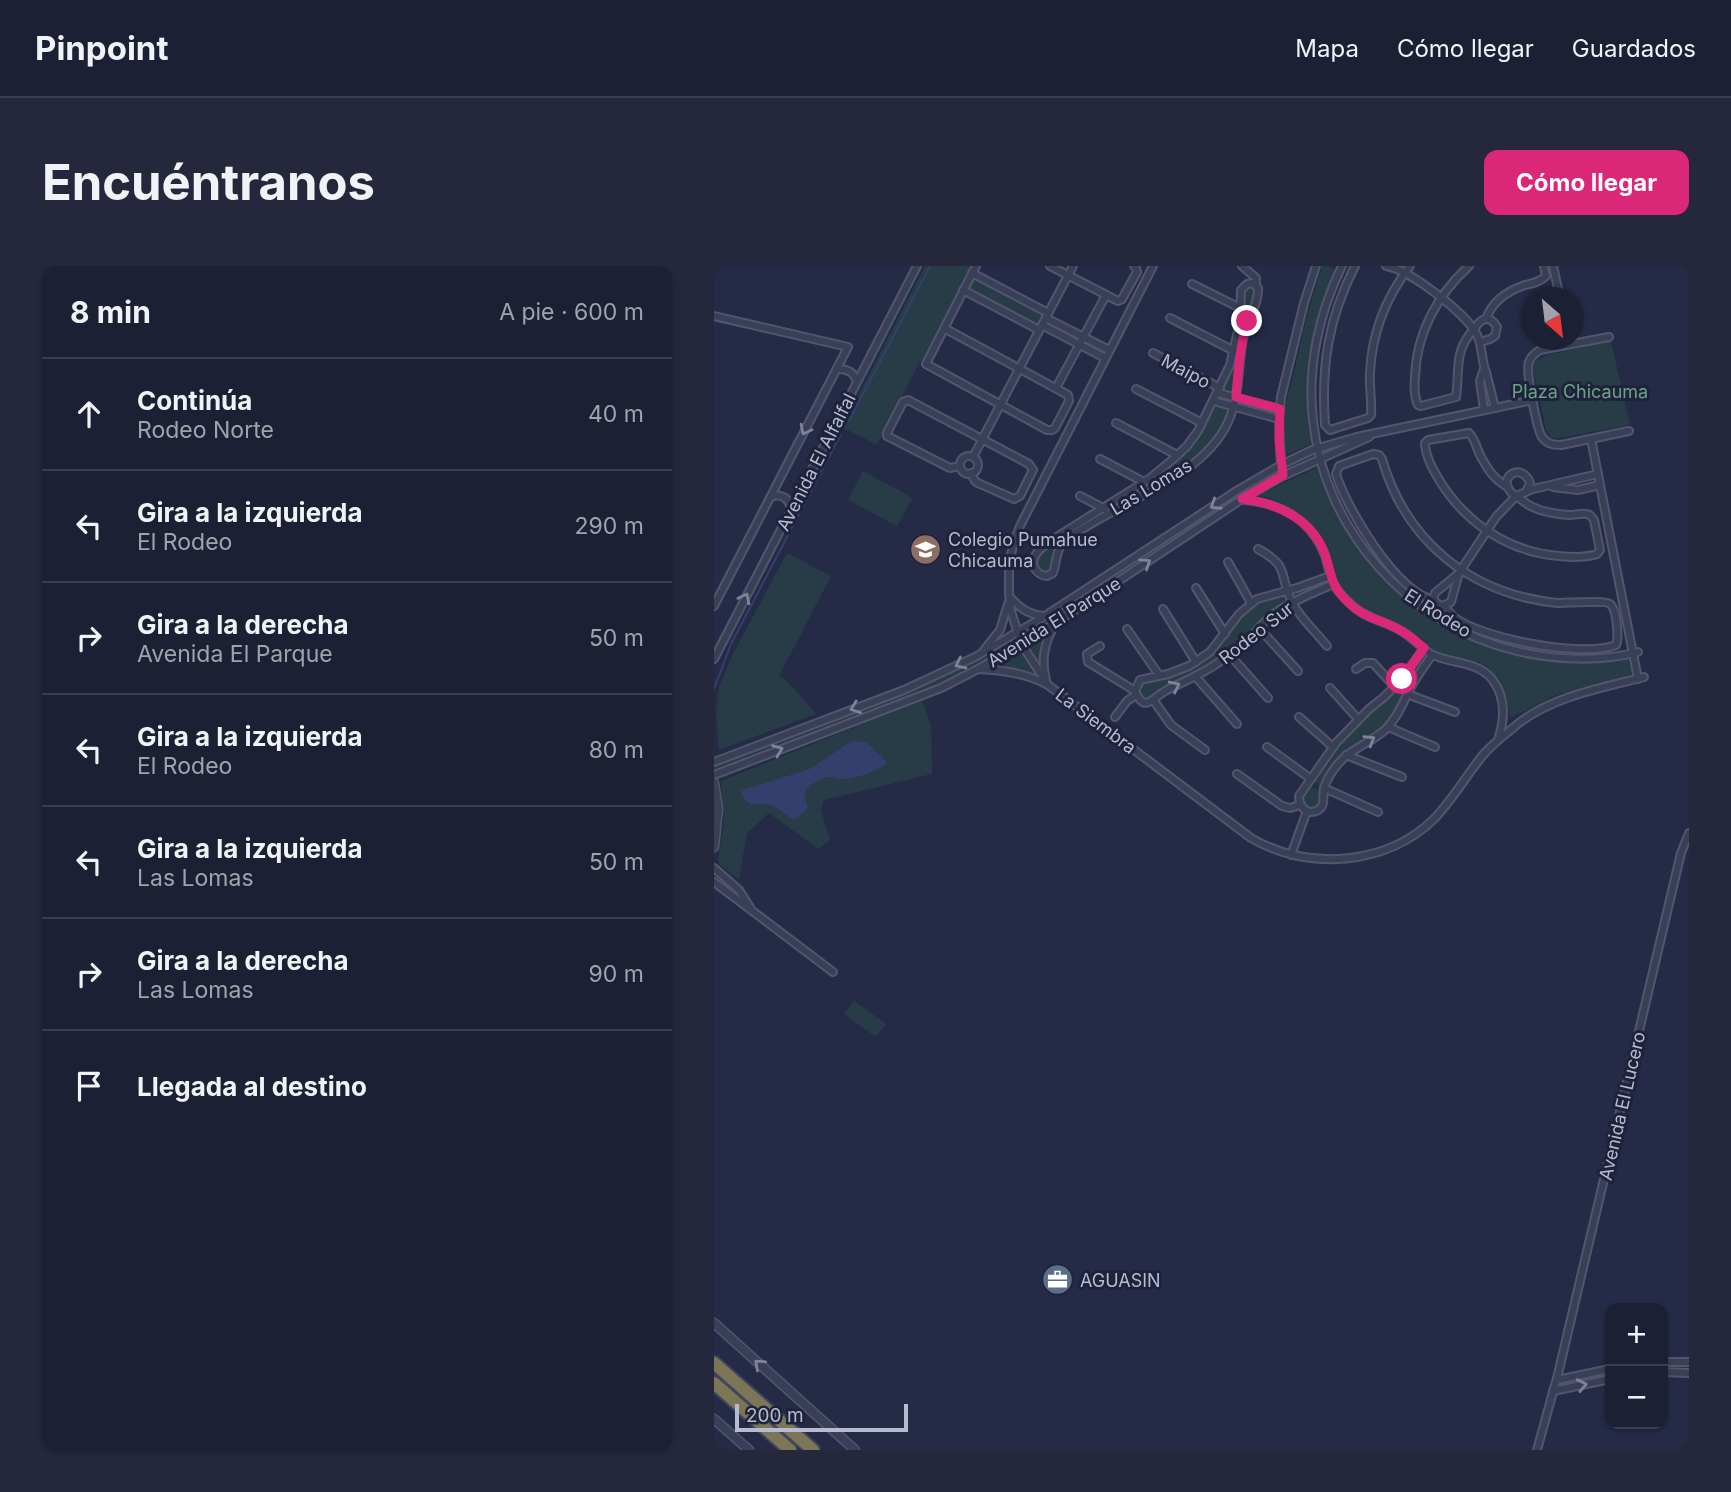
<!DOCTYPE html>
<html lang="es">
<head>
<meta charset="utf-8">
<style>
	:root { --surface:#1c2035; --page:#25283d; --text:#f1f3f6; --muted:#a0a3ad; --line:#3a3e50; --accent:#db2777 }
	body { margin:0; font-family:Inter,sans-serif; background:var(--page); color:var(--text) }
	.controls { position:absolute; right:21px; bottom:21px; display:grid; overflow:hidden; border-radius:14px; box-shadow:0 2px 5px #0004 }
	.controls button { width:63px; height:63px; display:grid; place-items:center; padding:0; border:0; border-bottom:2px solid var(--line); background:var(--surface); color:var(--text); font:35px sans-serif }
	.compass { position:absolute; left:807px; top:21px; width:63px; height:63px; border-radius:50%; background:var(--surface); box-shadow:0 2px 5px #0004; rotate:152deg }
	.scale { position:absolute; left:21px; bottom:18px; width:173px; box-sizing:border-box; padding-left:7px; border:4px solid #b7bbcf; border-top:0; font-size:19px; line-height:24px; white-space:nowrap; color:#b7bbcf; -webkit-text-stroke:5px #1e233b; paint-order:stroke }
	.stop { position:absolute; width:21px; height:21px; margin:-16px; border:5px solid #db2777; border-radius:50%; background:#fff }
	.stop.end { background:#db2777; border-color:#fff; box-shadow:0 2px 7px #0008 }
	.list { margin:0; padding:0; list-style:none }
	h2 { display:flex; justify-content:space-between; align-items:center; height:91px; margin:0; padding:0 28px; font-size:30px }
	h2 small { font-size:23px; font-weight:400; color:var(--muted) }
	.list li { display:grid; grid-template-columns:46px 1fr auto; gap:21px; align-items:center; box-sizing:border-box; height:112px; padding:0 28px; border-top:2px solid var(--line) }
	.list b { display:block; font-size:26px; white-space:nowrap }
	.list p { margin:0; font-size:23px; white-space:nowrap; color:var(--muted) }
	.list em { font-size:23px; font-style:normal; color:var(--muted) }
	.icon { flex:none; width:38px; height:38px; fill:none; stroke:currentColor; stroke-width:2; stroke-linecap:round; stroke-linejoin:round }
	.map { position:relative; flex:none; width:975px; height:1184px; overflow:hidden; border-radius:14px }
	header { display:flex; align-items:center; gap:42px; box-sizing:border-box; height:98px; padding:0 35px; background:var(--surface); border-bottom:2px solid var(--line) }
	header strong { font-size:33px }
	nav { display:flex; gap:38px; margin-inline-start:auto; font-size:24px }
	.intro { display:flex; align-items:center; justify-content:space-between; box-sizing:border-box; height:168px; padding:0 42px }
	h1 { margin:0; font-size:49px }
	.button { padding:18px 32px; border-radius:14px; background:var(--accent); color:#fff; font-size:24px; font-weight:700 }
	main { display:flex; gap:42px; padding:0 42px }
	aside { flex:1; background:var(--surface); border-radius:14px; box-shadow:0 2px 5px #0004 }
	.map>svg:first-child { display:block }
	.green { fill:#273c47 }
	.water { fill:#353f6d }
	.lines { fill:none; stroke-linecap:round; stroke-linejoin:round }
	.stream { stroke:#353f6d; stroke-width:2 }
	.minor-casing { stroke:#52566d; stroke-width:10 }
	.tertiary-casing { stroke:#52566d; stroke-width:11 }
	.motorway-casing { stroke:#41465d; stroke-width:16 }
	.minor { stroke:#393f56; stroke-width:6 }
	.tertiary { stroke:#393f56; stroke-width:8 }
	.motorway { stroke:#7c7656; stroke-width:12 }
	.oneway { stroke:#7e8399 }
	.route { stroke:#db2777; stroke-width:9 }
	.labels { text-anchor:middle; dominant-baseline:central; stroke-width:6; stroke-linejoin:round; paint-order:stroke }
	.street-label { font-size:18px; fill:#b7bbcf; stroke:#1e233b }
	.park-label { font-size:18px; fill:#6ca285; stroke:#1e233b }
	.poi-label { font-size:18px; fill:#b7bbcf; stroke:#1e233b; text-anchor:start }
</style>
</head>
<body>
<header>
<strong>Pinpoint</strong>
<nav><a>Mapa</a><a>Cómo llegar</a><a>Guardados</a></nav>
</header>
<div class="intro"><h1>Encuéntranos</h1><a class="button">Cómo llegar</a></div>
<main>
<aside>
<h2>8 min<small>A pie · 600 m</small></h2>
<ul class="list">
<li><svg class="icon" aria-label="ahead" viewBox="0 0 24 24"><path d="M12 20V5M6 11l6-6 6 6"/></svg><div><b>Continúa</b><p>Rodeo Norte</p></div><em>40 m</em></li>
<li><svg class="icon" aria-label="left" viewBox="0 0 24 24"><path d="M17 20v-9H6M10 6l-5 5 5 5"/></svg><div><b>Gira a la izquierda</b><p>El Rodeo</p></div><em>290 m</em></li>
<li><svg class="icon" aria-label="right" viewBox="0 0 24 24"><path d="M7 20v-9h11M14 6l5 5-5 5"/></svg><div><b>Gira a la derecha</b><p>Avenida El Parque</p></div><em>50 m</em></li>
<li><svg class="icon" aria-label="left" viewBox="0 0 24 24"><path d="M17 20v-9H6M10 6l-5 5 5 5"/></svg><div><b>Gira a la izquierda</b><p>El Rodeo</p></div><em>80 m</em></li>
<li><svg class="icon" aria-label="left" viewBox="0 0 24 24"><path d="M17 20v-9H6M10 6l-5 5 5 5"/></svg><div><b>Gira a la izquierda</b><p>Las Lomas</p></div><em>50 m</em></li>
<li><svg class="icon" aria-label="right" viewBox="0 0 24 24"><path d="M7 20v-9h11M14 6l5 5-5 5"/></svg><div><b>Gira a la derecha</b><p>Las Lomas</p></div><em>90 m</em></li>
<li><svg class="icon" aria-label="arrive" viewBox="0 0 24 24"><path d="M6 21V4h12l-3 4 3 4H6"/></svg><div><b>Llegada al destino</b></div></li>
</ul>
</aside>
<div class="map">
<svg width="975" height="1184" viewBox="0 0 975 1184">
	<rect width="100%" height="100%" fill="#252b47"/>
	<g class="green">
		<polygon points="211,0 258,0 210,94 205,97 163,179 128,161"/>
		<polygon points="608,0 614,0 621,3 598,73 593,134 598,177 571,190 568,170 569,148 580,107 591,57"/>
		<polygon points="260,11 330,48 325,59 254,23"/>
		<polygon points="538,19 544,24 532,55 521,131 513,156 488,189 456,212 350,274 337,307 328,309 323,301 323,293 328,284 339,275 390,243 474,181 517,99 530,23"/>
		<polygon points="897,75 916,159 845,172 838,172 832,164 819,103 820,96 833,89"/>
		<polygon points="602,184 603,192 568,208 342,354 262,400 192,433 0,509 0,500 81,467 190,427 257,396 526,226 568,201"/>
		<path d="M604,201c22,59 55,114 109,149 10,7 22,12 33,17 24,12 50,21 76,25 31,5 61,1 92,0l4,19 -74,17 -35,18 -13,5c-3,-23 -10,-49 -35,-56 -13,-4 -29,-4 -41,-11 -4,-3 -8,-8 -12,-11 -7,-5 -15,-10 -23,-14 -13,-6 -27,-8 -38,-18 -10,-8 -22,-21 -26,-34 -2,-6 -2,-14 -5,-20 -12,-29 -41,-54 -73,-57z"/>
		<polygon points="149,205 199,232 183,260 134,234"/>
		<polygon points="73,287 117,310 65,410 73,415 102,448 5,484 2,447 5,421 19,388"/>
		<polygon points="615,312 617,317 584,332 503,396 431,435 423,428 425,419 432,414 454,409 498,387 526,349 544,334"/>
		<polygon points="329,373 326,387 326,401 314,382"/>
		<polygon points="710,386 715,389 694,420 692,428 680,450 664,467 638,483 607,521 601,516 613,494 621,483 656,444 693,414"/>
		<polygon points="308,387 324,411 305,405 286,402 286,401"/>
		<polygon points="208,434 217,459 218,508 110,534 107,544 116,574 104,583 55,547 33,567 25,613 6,599 4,595 10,554 7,515"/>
		<polygon points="594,522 601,522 607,526 607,540 597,544 588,538 588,527"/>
		<polygon points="140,735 172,758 162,771 130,748"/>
	</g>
	<path class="water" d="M141,475l12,2 19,18 -1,4c-12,7 -29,14 -43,14 -9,0 -1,-1 -11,-2 -10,-1 -23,9 -27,17l4,14 -14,12c-7,-4 -16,-13 -24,-15 -15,-4 -18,7 -29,-12l2,-3 64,-20 9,-5 33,-22z"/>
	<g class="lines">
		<g class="stream">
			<polyline points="135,155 216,0"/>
			<polyline points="0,423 17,378 127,168"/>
		</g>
		<defs>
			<g id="minor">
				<polyline points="336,0 404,35 408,33 423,6 422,2 420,0"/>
				<path d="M439,0l-133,260 -7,19 -4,20v30l2,16 7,22 6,15 24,37 203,153c56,33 135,28 183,-19 19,-20 32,-43 49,-64 10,-12 24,-22 36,-32 35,-27 83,-35 125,-46"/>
				<polyline points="528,0 542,12 542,19"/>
				<path d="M628,0c-23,47 -35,101 -29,154 11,111 97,206 204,231 39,9 83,11 121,1"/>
				<path d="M641,0c-27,53 -34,100 -30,159l5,5 38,-12 3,-3c1,-14 -2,-29 -1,-43 2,-39 17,-76 40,-106"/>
				<path d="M672,0c23,3 81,48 91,69 6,12 4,26 9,37l9,36"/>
				<path d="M755,0c-32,29 -53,68 -54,112 -1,9 -1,18 3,27l3,1 35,-9c4,-27 -3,-46 19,-69 2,-3 5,-7 8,-8 7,-3 11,2 14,7l-2,9 -5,3 -10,3"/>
				<polyline points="839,0 846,32"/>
				<polyline points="258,7 334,47"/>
				<path d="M538,17l6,5c1,17 -13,36 -16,56 -4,26 -3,54 -14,78 -23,51 -94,75 -139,103 -10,6 -23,12 -29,22 -4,8 -4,17 -7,26l-6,3c-10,-1 -17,-10 -12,-20 3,-7 12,-12 17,-16l97,-61 23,-19 15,-14 11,-15 32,-66 10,-43 1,-32 6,-6z"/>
				<polyline points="478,18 526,42"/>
				<polyline points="249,24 325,64"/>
				<polyline points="0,50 134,81 0,340"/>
				<polyline points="332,52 395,84"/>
				<polyline points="456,52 520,85"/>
				<path d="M772,53c6,-17 21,-28 39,-34 8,-2 15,-3 21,-9l-2,-10"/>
				<polyline points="328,59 391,92"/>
				<polyline points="230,62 354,129 355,135 341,162 338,164 333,164 212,98 262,0"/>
				<path d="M895,71l-69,13c-5,3 -9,6 -11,12 -4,8 8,67 13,75 5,7 11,8 19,8l68,-14"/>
				<polyline points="439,87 506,122"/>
				<path d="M123,103c11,0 17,3 20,13"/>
				<polyline points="770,103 766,115 770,144"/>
				<polyline points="342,122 392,29"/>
				<polyline points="422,123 488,157"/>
				<polyline points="504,127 566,143"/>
				<polyline points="500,135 565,153"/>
				<polyline points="402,157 463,189"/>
				<polyline points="877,173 924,413"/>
				<circle cx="255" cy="199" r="9"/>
				<polyline points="259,191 359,0"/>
				<polyline points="386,193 430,216"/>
				<polyline points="246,200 236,202 173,170 173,167 189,136 194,134 315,198 319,204 306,230 300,233 264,217 261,215 257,207"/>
				<polyline points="567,201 565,153 567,131 590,37 602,0"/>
				<path d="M794,221c-14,-7 -22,-20 -29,-34 -3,-8 -5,-15 -10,-20l-41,7 -3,3c0,11 7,25 13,35 26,44 70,74 121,78 13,1 26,2 38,-2l3,-4 -6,-30c-3,-3 -3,-6 -8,-6 -5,-1 -11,1 -16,1 -16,-1 -35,-4 -47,-14 -4,-3 -10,-6 -13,-10 -12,-15 12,-29 20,-8l-4,9"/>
				<polyline points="839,221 864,224 886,219"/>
				<polyline points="366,230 391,243"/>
				<path d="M57,231c10,-4 18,1 20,12"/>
				<path d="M530,234c36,3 66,19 80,53 3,7 4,14 6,21 3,14 15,25 25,34 15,12 33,14 48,24 11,6 19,18 30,23 19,9 44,6 59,24 14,18 13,40 6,61"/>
				<path d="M544,283c33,18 20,25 34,53 8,16 24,30 35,44"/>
				<polyline points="514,296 537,337"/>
				<path d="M745,307l-8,29 -8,4c-7,-2 -11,-6 -8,-13l24,-20 37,-56 20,-21 17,-7 65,-15"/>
				<path d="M616,310l-33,12 -40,11 -18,15 -29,38 -21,14 -21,8 -28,6 -5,11c10,24 19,5 32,-1 17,-9 36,-16 52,-28 10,-7 20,-15 29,-23 10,-9 17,-19 27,-26 18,-13 39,-20 58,-29"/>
				<polyline points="482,322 511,368"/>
				<path d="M296,331c10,12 20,18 35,19"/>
				<path d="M720,334c-38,-8 -87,-91 -98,-126l3,-8 34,-12 6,1 3,4c24,83 89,135 175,144 10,0 49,-3 53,1 7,5 9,34 6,41 -33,13 -132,-6 -161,-27 -4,-3 -7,-8 -10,-12"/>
				<polyline points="449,343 482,396"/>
				<polyline points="545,362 584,405"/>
				<polyline points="413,363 445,409"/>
				<polyline points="386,380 373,388 374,396 421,425"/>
				<path d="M710,382l-22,31 -18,18 -15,12 -33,34 -37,53c0,9 6,19 17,15 11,-4 6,-15 8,-23 3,-9 8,-17 14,-24 13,-16 33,-21 48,-35 12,-12 17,-27 25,-42 6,-11 14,-22 21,-32"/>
				<polyline points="270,384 286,364 294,338"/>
				<polyline points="515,388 554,432"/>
				<polyline points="0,393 203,0"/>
				<path d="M265,403c24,1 46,4 67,15"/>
				<polyline points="642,403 651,397 659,397 681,421"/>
				<polyline points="481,410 523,458"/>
				<path d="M332,414c-5,-20 -2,-36 8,-54"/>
				<polyline points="616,422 644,453"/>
				<polyline points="693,428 741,446"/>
				<polyline points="440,435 457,459 491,484"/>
				<polyline points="401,451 413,435 422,429"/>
				<polyline points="585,451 619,481"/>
				<polyline points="674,461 721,481"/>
				<polyline points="553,481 597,513"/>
				<polyline points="632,489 688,511"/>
				<polyline points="0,496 190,424 261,391 331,350 524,224 567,199 598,184 643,171 819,134"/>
				<polyline points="523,508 568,540 576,542 586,539"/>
				<polyline points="0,509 227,422 266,402 341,357 528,233 569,210 655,171"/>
				<polyline points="610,522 664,546"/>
				<polyline points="577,589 593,545"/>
				<polyline points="0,602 25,624 37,643"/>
				<polyline points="0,616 119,706"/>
				<polyline points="949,1096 975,1096"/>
				<polyline points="949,1106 975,1107"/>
				<polyline points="843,1114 896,1103"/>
				<polyline points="839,1125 896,1113"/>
				<polyline points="823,1184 844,1108 967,587 975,567"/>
			</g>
			<g id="tertiary">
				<polyline points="0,517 4,543 0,581"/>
				<polyline points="0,1057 141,1184"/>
				<polyline points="0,1153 35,1184"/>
			</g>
			<g id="motorway">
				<polyline points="0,1097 99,1184"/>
				<polyline points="0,1117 76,1184"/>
			</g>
		</defs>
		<use href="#minor" class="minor-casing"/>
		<use href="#tertiary" class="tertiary-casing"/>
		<use href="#motorway" class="motorway-casing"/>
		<use href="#minor" class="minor"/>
		<use href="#tertiary" class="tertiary"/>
		<use href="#motorway" class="motorway"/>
	</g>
	<defs><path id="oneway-chevron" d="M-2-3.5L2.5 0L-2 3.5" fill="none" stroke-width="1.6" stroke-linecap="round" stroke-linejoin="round" transform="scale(1.75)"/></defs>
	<g class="oneway">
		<use href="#oneway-chevron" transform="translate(91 164) rotate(117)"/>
		<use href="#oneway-chevron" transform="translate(501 239) rotate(147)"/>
		<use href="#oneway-chevron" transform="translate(432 297) rotate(-34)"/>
		<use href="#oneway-chevron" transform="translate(31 332) rotate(-63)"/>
		<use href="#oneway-chevron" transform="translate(246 398) rotate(154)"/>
		<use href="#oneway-chevron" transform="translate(461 420) rotate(-26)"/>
		<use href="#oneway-chevron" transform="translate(141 442) rotate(160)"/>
		<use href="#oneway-chevron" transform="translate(656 474) rotate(-31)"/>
		<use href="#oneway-chevron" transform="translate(64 484) rotate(-21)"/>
		<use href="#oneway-chevron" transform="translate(45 1098) rotate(-138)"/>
		<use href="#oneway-chevron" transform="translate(868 1119) rotate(-12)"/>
	</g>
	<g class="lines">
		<path class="route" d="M533,55c-7,25 -9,51 -11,76l44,12 -1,32 4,34 -41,24c36,4 72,21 84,58 6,19 5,28 20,43 18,19 32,18 52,29 10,5 18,12 26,19l-22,31"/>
	</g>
	<defs>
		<symbol id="school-disc" viewBox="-11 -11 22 22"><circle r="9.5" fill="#8d6e63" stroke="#1e233b"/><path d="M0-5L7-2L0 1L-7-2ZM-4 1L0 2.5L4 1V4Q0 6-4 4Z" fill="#fff"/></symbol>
		<symbol id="office-disc" viewBox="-11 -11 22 22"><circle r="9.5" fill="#5c6f8a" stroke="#1e233b"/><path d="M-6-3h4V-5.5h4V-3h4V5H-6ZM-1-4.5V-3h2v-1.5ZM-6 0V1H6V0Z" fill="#fff"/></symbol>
	</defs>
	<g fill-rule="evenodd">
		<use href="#school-disc" x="194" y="266" width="35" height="35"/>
		<use href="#office-disc" x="326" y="996" width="35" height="35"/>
	</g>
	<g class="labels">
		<g class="street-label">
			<text transform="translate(472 105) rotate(28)">Maipo</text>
			<text transform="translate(102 196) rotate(-63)">Avenida El Alfalfal</text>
			<text transform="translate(437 221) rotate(-31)">Las Lomas</text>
			<text transform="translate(724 347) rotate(32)">El Rodeo</text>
			<text transform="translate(340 356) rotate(-32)">Avenida El Parque</text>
			<text transform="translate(542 367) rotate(-38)">Rodeo Sur</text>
			<text transform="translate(382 455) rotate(37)">La Siembra</text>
			<text transform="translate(908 840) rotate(-77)">Avenida El Lucero</text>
		</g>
		<g class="park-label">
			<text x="866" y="125">Plaza Chicauma</text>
		</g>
		<g class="poi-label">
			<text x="234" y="273">Colegio Pumahue<tspan x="234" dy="21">Chicauma</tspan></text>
			<text x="366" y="1014">AGUASIN</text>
		</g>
	</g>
</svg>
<div class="controls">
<button>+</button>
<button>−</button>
</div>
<svg class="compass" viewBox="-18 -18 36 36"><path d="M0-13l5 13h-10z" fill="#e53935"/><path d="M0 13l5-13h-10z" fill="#a0a3ad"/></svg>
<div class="scale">200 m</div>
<div class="stop" style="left:688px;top:413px"></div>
<div class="stop end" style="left:533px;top:55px"></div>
</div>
</main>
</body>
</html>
